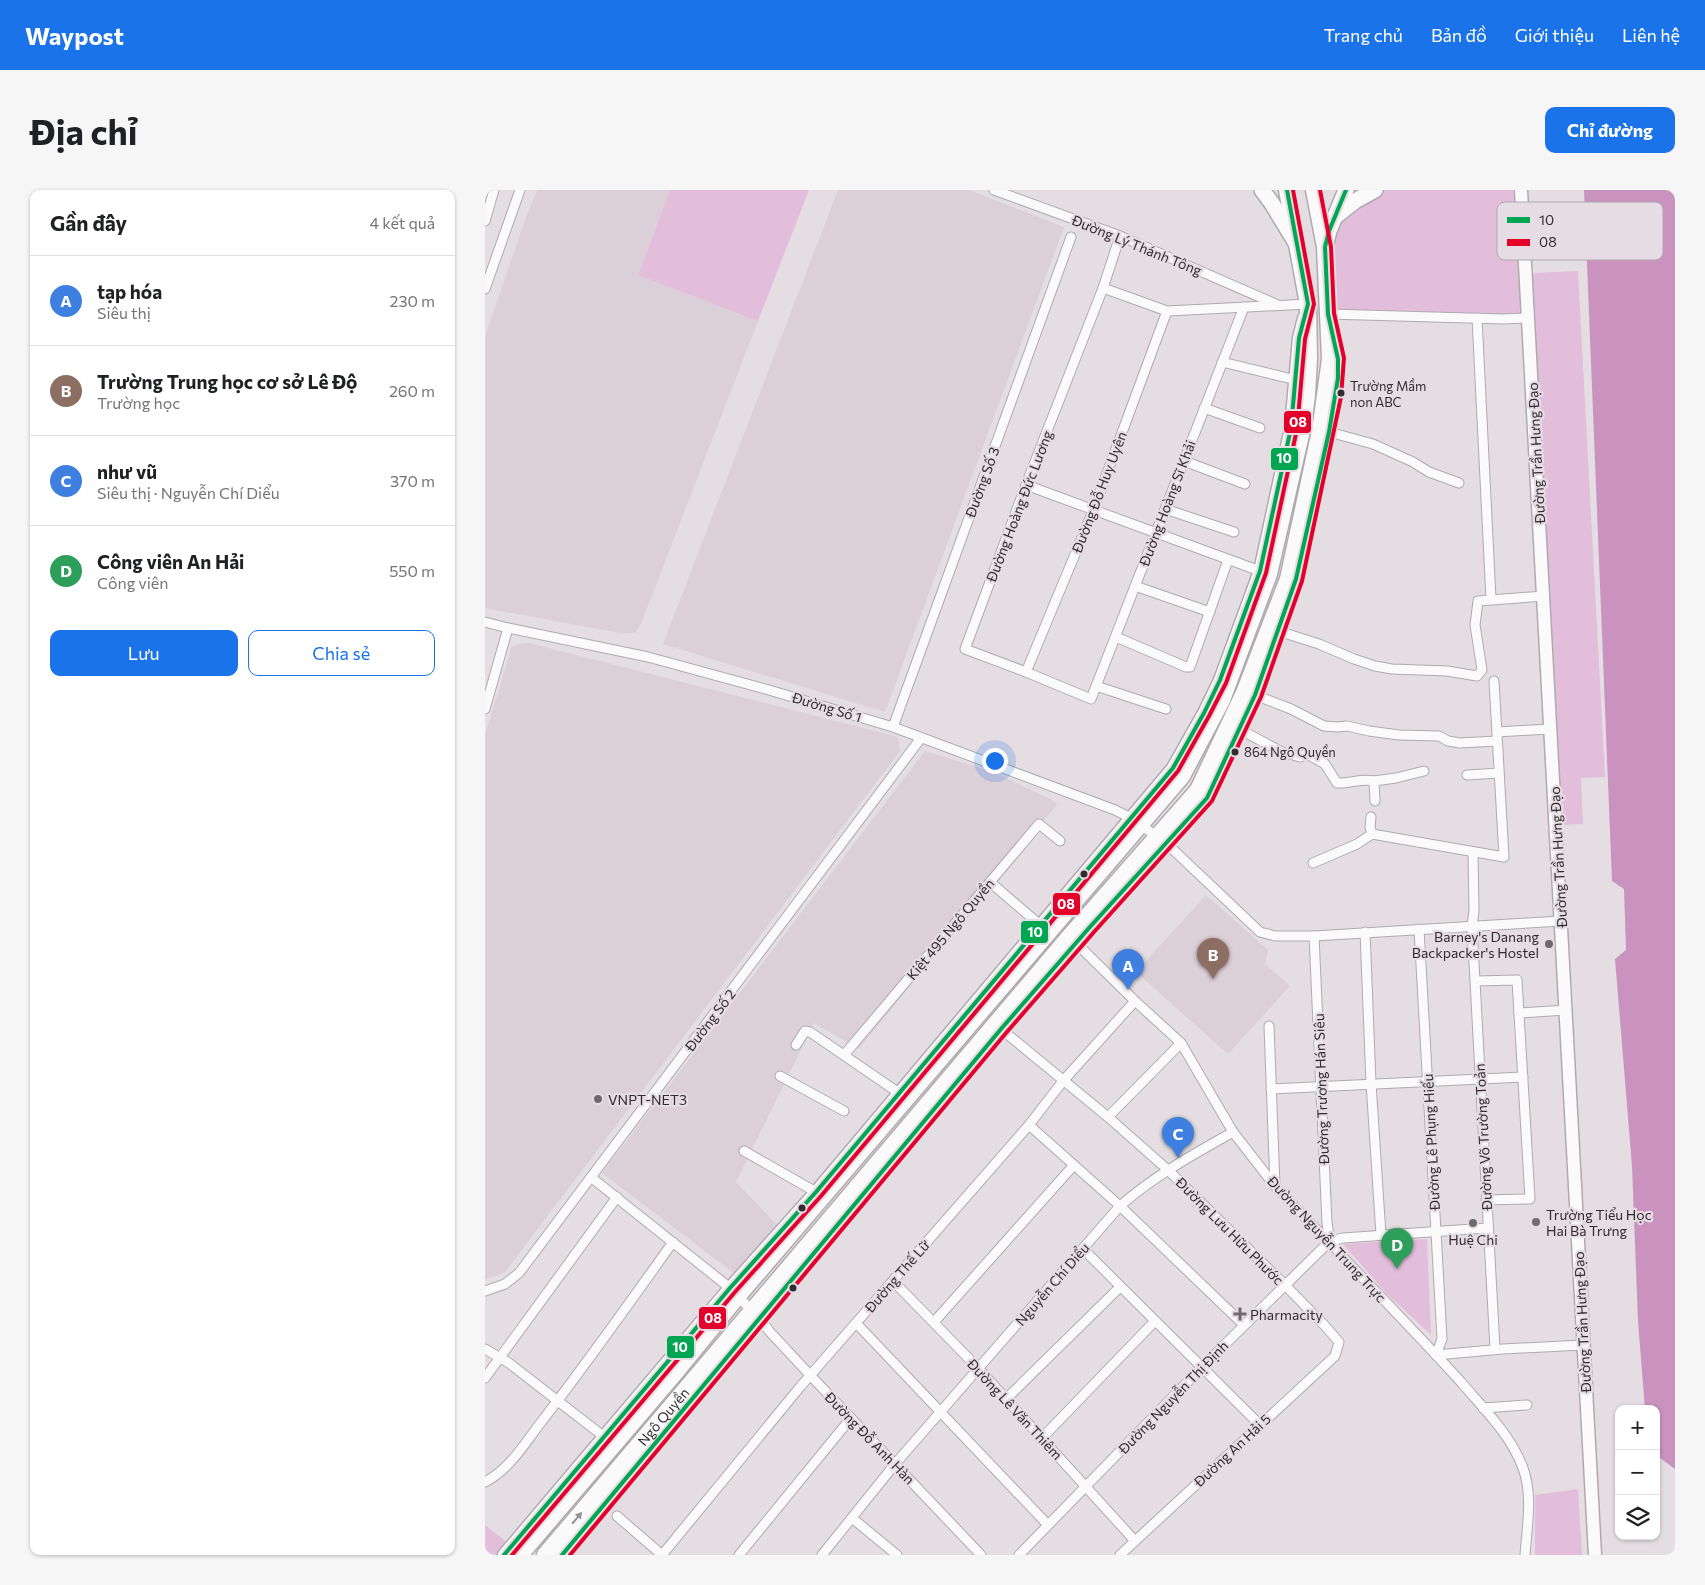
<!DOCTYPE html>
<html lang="vi">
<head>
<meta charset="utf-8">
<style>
	:root { --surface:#fff; --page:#f6f6f6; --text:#202124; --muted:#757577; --line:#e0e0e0; --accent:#1a73e8 }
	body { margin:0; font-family:Commissioner,sans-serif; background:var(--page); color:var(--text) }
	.controls { position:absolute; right:15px; bottom:15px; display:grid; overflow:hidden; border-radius:10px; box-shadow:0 1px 4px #0004 }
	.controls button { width:45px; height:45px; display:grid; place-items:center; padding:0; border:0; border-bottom:1px solid var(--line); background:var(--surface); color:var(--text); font:25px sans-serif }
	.you { position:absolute; left:509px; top:570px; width:18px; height:18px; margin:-12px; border:4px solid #fff; border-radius:50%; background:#1a73e8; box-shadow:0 0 0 8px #1a73e833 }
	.badge { display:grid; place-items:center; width:32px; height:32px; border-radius:50%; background:var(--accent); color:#fff; font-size:16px; font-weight:700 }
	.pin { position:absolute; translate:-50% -41px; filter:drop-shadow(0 1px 2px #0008) }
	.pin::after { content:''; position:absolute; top:26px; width:18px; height:15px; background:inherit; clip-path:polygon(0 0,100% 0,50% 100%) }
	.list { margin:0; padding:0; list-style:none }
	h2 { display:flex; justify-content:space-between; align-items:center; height:65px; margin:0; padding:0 20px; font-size:21px }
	h2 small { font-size:16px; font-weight:400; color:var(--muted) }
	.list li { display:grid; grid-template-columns:32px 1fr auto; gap:15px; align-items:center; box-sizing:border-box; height:90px; padding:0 20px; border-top:1px solid var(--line) }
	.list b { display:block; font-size:19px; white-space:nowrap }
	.list p { margin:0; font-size:16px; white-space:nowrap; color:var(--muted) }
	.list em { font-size:16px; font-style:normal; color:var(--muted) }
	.actions { display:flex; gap:10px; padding:15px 20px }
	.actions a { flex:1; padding:11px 0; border:1px solid var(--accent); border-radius:10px; text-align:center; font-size:18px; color:var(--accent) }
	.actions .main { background:var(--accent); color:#fff }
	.icon { flex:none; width:28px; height:28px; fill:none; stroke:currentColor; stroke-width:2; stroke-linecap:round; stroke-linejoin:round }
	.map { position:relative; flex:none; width:1190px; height:1365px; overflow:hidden; border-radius:10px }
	header { display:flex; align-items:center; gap:30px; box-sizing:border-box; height:70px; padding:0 25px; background:var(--accent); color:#fff }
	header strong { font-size:24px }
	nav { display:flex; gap:28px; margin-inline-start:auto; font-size:18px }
	.intro { display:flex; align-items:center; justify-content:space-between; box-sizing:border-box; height:120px; padding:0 30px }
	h1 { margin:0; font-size:35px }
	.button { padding:12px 22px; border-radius:10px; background:var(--accent); color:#fff; font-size:18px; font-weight:700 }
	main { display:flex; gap:30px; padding:0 30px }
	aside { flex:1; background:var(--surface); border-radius:10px; box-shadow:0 1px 4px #0004 }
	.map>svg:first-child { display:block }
	.built { fill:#dbcfd8 }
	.green { fill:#e2bedb }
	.water { fill:#ca92bf }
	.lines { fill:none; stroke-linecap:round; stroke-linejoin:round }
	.street-casing { stroke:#afaaae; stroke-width:11 }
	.secondary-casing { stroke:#afaaae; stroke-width:15 }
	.primary-casing { stroke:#afaaae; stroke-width:18 }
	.highway-casing { stroke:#afaaae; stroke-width:19 }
	.street { stroke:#fbfafb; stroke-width:9 }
	.secondary { stroke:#fbfafb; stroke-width:12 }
	.primary { stroke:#fbfafb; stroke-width:15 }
	.highway { stroke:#fbfafb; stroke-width:16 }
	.bus-1-casing { stroke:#e6dce4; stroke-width:8 }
	.bus-2-casing { stroke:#e6dce4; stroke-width:8 }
	.bus-1 { stroke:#00a651; stroke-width:4 }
	.bus-2 { stroke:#e4002b; stroke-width:4 }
	.oneway { fill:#969395 }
	.bus-dot { fill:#302c2f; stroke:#e6dce4; stroke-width:2 }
	.poi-dot { fill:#6f6a6e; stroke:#e6dce4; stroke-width:2 }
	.labels { text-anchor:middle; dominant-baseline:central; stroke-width:4.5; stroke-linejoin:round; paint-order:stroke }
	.bus-label { font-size:13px; fill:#302c2f; stroke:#e6dce4; text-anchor:start }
	.street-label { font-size:14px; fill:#302c2f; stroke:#e6dce4 }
	.poi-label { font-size:14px; fill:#302c2f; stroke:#e6dce4; text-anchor:start }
	.key { fill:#e6dce4; stroke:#afa7ae; stroke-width:1 }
	.key-label { font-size:14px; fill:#302c2f }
	.line-badge { stroke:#e6dce4; stroke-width:2 }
	.badge-label { font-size:14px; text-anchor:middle; font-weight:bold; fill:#fff }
</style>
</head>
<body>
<header>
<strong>Waypost</strong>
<nav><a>Trang chủ</a><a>Bản đồ</a><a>Giới thiệu</a><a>Liên hệ</a></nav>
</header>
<div class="intro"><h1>Địa chỉ</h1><a class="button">Chỉ đường</a></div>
<main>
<aside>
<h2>Gần đây<small>4 kết quả</small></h2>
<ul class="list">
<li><span class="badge" style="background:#3f7fe0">A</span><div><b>tạp hóa</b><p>Siêu thị</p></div><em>230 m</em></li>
<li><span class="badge" style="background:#8d6e63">B</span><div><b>Trường Trung học cơ sở Lê Độ</b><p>Trường học</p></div><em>260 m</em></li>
<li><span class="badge" style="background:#3f7fe0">C</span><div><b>như vũ</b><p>Siêu thị · Nguyễn Chí Diểu</p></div><em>370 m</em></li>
<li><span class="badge" style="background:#2e9e5b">D</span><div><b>Công viên An Hải</b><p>Công viên</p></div><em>550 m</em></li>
</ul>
<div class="actions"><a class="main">Lưu</a><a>Chia sẻ</a></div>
</aside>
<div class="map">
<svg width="1190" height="1365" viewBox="0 0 1190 1365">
	<rect width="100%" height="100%" fill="#e4dee3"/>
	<g class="built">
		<polygon points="52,0 185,0 153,85 273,131 156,434 150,443 135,443 0,418 0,147 37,38"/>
		<polygon points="353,0 484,0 579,37 400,522 178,454"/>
		<polygon points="44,453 413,547 415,561 20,1082 0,1090 0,545 27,457 34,454"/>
		<polygon points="440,561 511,583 573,613 374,859 329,833 251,992 299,1042 258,1090 117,983"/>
		<polygon points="721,705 783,760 780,774 805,796 743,864 651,782"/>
	</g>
	<g class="green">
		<polygon points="185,0 324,0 273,131 153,85"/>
		<polygon points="894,0 1036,0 1043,128 843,124 850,27"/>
		<polygon points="1093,81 1120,587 1096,588 1098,634 1077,635 1047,83"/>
		<polygon points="942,1049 946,1145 902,1104 858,1054"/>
		<polygon points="1093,1299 1097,1365 1050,1365 1050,1305"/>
		<polygon points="0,1335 27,1356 19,1365 0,1365"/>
	</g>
	<polygon class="water" points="1099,0 1190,0 1190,1279 1171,1265 1171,1219 1160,1219 1153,1131 1147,976 1130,769 1141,760 1139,699 1127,691"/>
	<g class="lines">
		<defs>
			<g id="street">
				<polyline points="509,0 635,46 793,115"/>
				<polyline points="0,31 9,0"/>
				<polyline points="635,46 618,98 541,295 480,459 541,482 606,509 759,117"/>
				<polyline points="618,98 682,121 823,114"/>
				<polyline points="0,99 35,0"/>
				<polyline points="843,124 1018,129 1043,128"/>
				<polyline points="992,128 1006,409"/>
				<polyline points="737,172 811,190"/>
				<polyline points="719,218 775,238"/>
				<polyline points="844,242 888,254 928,272 944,282 974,293"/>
				<polyline points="699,271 760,294"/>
				<polyline points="541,295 775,381"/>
				<polyline points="680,319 749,342"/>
				<polyline points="650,396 725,422"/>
				<polyline points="0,432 23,438 163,467 284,500 408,537 630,620 646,628 681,653 775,742 790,746 829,746 1076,731"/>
				<polyline points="793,441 834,454 869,469 890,476 907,479 962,481 992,486 997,480 990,435 993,411 1059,406"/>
				<polyline points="631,447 701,477 705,477 743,370"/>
				<polyline points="541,482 608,321 682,121"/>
				<polyline points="611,496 681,519"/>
				<polyline points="770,505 806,519 839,536 853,537 862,536 884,541 914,545 954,546 963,551 975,553 1012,551"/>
				<polyline points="0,519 23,438"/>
				<polyline points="408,537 586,47"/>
				<path d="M754,539l43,23 18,5 7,-3 18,10 12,19c13,1 23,-5 37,-2l1,20"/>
				<polyline points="1012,542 1065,539"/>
				<polyline points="982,585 1014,583"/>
				<polyline points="889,591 911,588 939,581"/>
				<polyline points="886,627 885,637 887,644 1019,667 1009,491"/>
				<polyline points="988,662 989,721 987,736 1010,1159"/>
				<polyline points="828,673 872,654 887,644"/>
				<polyline points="505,692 555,735"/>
				<polyline points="934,739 957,1149 951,1165 1018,1159 1098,1155"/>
				<polyline points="880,742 886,893 896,1045"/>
				<polyline points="829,746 842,1033 845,1051"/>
				<path d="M591,753l59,58 46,42 52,89 42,54 40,42 15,13 11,14c40,42 81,84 120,127 22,26 50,53 62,86 10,27 4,59 2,87"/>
				<polyline points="991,791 1032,790 1045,1009 1001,1010"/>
				<polyline points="1034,823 1081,820"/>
				<polyline points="784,836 790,996"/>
				<polyline points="516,839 623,927 683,980 800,1095 840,1136 854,1152 850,1166 635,1365"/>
				<polyline points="311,855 320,841 325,842 414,903"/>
				<polyline points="359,865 554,634 575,651"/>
				<polyline points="295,886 359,921"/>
				<polyline points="786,899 1038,887"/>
				<polyline points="623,927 696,853"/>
				<polyline points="544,935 635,1016 759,1135"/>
				<polyline points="259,961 331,1002"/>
				<polyline points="107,988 245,1098 275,1129 285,1142 325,1185 496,1365"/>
				<polyline points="598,1059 775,1235"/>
				<polyline points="408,1091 493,1178 650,1351"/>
				<polyline points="0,1101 20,1094 34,1083 436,548"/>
				<polyline points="449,1132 589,975"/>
				<polyline points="371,1133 563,1335"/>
				<polyline points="0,1159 24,1173 122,1249"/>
				<polyline points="0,1188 132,1007"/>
				<polyline points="521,1209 635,1097"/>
				<polyline points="998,1218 1042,1215"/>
				<polyline points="557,1248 670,1131"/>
				<path d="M0,1292c25,-13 40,-39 57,-61 45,-58 88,-119 131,-179"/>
				<polyline points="132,1326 177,1365"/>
				<polyline points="367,1328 412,1365"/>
				<polyline points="177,1365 315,1197 544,935 578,891 650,811"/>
				<polyline points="254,1365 366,1228"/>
				<path d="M337,1365l73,-91 225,-258c34,-30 74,-52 113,-74"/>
				<polyline points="534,1365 717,1177 845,1051 858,1048 1002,1038"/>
			</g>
			<g id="secondary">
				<polyline points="1036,0 1110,1365"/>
				<polyline points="541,811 604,738 722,608 770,505 811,389 850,206 853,169 850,155"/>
				<polyline points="19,1365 245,1098 331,1002 688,578 719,523 735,490 775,381 806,238 814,148 819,128"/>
				<polyline points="77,1365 484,877"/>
			</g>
			<g id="primary">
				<polyline points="777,0 786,12 811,53"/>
				<polyline points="851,26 870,11 890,0"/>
				<polyline points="840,57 844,41 861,0"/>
			</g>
			<g id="highway">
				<polyline points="35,1365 190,1183 253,1106 697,586 737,510 784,384 818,236 822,205 824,168 823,114 802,0"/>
				<path id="s1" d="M60,1365l524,-618 129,-147 46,-97 44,-114 32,-148 10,-72 -5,-112 -11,-57"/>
			</g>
		</defs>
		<use href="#street" class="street-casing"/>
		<use href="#secondary" class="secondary-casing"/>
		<use href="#primary" class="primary-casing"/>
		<use href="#highway" class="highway-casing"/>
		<use href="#street" class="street"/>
		<use href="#secondary" class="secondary"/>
		<use href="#primary" class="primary"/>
		<use href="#highway" class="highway"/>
		<defs>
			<g id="bus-1">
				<polyline points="19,1365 245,1098 331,1002 688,578 719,523 735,490 775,381 806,238 814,148 823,114 802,0"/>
				<polyline points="77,1365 516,839 604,738 722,608 770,505 811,389 844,242 853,188 853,169 843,124 840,57 844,41 861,0"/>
			</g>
			<g id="bus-2">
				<polyline points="27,1365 250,1102 336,1006 693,581 724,526 741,493 781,383 812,239 820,149 829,114 808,0"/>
				<polyline points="85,1365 521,843 609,742 727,611 776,507 817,391 856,207 859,168 849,123 846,57 835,0"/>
			</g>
		</defs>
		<use href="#bus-1" class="bus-1-casing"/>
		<use href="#bus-2" class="bus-2-casing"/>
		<use href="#bus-1" class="bus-1"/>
		<use href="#bus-2" class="bus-2"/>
	</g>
	<defs><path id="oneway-solid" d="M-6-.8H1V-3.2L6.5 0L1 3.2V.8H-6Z" transform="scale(1.25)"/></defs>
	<use class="oneway" href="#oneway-solid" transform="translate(92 1328) rotate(-50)"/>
	<g class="bus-dot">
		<circle cx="856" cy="203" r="4.5"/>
		<circle cx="750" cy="562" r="4.5"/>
		<circle cx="599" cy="684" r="4.5"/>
		<circle cx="317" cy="1018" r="4.5"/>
		<circle cx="308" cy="1098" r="4.5"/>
	</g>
	<g class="poi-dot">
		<circle cx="1064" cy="754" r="5"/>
		<circle cx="113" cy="909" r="5"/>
		<circle cx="1051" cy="1032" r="5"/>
		<circle cx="988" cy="1033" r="5"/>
		<path d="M752.5 1116.5h5v5h5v5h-5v5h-5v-5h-5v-5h5z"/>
	</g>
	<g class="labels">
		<g class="bus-label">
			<text x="865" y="196">Trường Mầm<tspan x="865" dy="16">non ABC</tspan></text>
			<text x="759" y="562">864 Ngô Quyền</text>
		</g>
		<g class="street-label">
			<text transform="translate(652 55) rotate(22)">Đường Lý Thánh Tông</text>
			<text transform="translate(1051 263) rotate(-93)">Đường Trần Hưng Đạo</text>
			<text transform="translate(497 292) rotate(-70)">Đường Số 3</text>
			<text transform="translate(614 302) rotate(-69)">Đường Đỗ Huy Uyên</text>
			<text transform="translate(682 313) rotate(-69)">Đường Hoàng Sĩ Khải</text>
			<text transform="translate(534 316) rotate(-69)">Đường Hoàng Đức Lương</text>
			<text transform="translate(342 517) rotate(17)">Đường Số 1</text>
			<text transform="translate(1073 667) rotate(-93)">Đường Trần Hưng Đạo</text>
			<text transform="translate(465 739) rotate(-50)">Kiệt 495 Ngô Quyền</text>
			<text transform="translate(225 830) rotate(-53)">Đường Số 2</text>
			<text transform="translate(836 899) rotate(-92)">Đường Trương Hán Siêu</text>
			<text transform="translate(998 947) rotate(-93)">Đường Võ Trường Toản</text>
			<text transform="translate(946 952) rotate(-93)">Đường Lê Phụng Hiếu</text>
			<text transform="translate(745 1041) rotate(45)">Đường Lưu Hữu Phước</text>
			<text transform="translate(842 1049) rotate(47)">Đường Nguyễn Trung Trực</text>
			<text transform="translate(412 1086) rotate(-49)">Đường Thế Lữ</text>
			<text transform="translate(567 1094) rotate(-49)">Nguyễn Chí Diểu</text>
			<text transform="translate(1097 1132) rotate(-93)">Đường Trần Hưng Đạo</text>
			<text transform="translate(688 1207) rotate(-46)">Đường Nguyễn Thị Định</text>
			<text transform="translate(530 1219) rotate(47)">Đường Lê Văn Thiêm</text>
			<text stroke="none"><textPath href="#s1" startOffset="182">Ngô Quyền</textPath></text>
			<text transform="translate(385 1248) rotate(46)">Đường Đỗ Anh Hàn</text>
			<text transform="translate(747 1260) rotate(-43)">Đường An Hải 5</text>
		</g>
		<g class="poi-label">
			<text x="1054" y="746" text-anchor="end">Barney's Danang<tspan x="1054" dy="16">Backpacker's Hostel</tspan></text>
			<text x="123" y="909">VNPT-NET3</text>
			<text x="1061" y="1024">Trường Tiểu Học<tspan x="1061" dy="16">Hai Bà Trưng</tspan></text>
			<text x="988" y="1049" text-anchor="middle">Huệ Chi</text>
			<text x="765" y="1124">Pharmacity</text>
		</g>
	</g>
	<rect x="1012" y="12" width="166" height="58" rx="8" class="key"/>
	<rect x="1022" y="27" width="23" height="6" fill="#00a651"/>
	<rect x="1022" y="49" width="23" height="7" fill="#e4002b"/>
	<g class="key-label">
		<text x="1054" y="35">10</text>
		<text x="1054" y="57">08</text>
	</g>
	<g class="line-badge">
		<rect x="798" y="220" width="29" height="24" rx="5" fill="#e4002b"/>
		<rect x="785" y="257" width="29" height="24" rx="5" fill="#00a651"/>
		<rect x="567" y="702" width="29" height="24" rx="5" fill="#e4002b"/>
		<rect x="535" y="730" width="29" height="24" rx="5" fill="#00a651"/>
		<rect x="213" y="1116" width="29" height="24" rx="5" fill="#e4002b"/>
		<rect x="181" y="1145" width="29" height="24" rx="5" fill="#00a651"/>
	</g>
	<g class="badge-label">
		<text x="813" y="237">08</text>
		<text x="799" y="273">10</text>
		<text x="581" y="719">08</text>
		<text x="550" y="747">10</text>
		<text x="228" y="1133">08</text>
		<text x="195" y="1162">10</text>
	</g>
</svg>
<div class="controls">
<button>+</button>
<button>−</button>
<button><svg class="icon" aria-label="layers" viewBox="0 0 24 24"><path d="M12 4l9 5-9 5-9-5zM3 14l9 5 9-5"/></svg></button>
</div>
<div class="you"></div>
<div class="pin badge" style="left:643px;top:800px;background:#3f7fe0">A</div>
<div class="pin badge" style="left:728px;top:789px;background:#8d6e63">B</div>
<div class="pin badge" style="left:693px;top:968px;background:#3f7fe0">C</div>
<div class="pin badge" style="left:912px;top:1079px;background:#2e9e5b">D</div>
</div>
</main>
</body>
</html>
